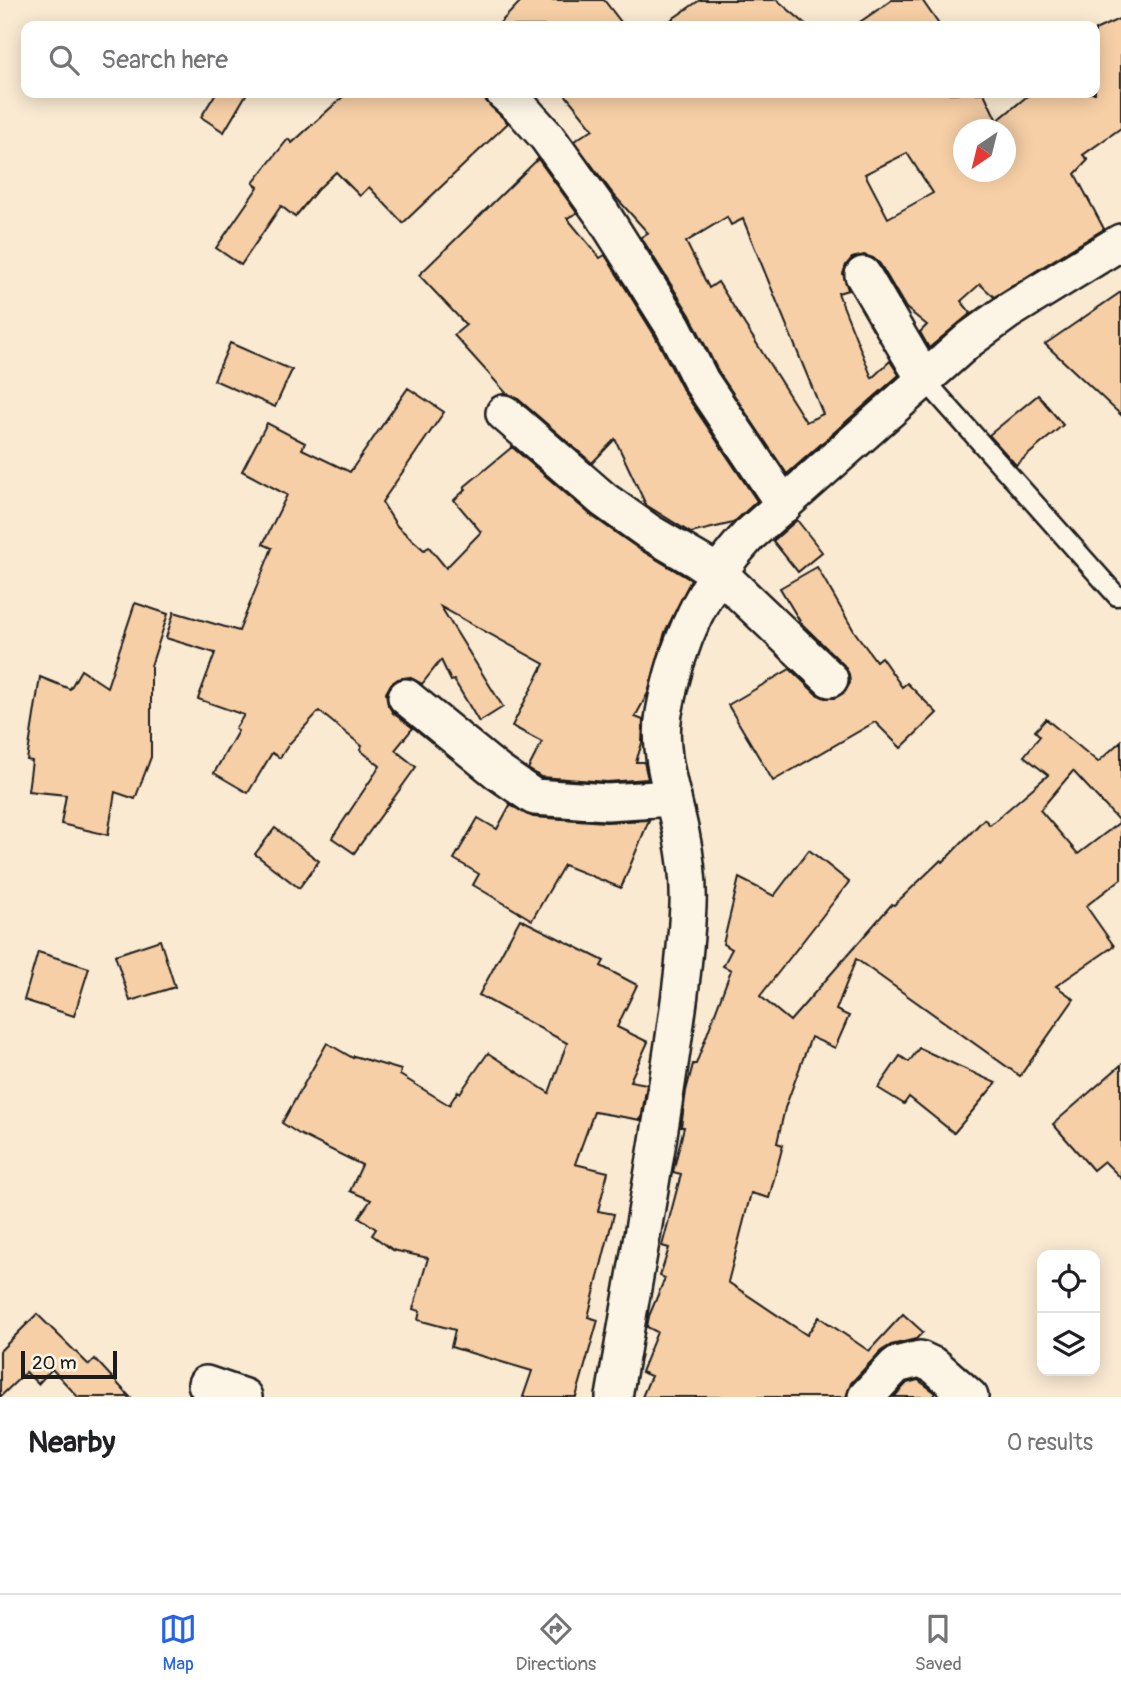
<!DOCTYPE html>
<html lang="en">
<head>
<meta charset="utf-8">
<style>
	:root { --surface:#fff; --page:#f2f2f2; --text:#202124; --muted:#757577; --line:#e0e0e0; --accent:#2563eb }
	body { margin:0; font-family:Pangolin,sans-serif; background:var(--page); color:var(--text) }
	.controls { position:absolute; right:21px; bottom:21px; display:grid; overflow:hidden; border-radius:14px; box-shadow:0 4px 18px #0003 }
	.controls button { width:63px; height:63px; display:grid; place-items:center; padding:0; border:0; border-bottom:2px solid var(--line); background:var(--surface); color:var(--text); font:35px sans-serif }
	.compass { position:absolute; left:953px; top:119px; width:63px; height:63px; border-radius:50%; background:var(--surface); box-shadow:0 4px 18px #0003; rotate:215deg }
	.scale { position:absolute; left:21px; bottom:18px; width:96px; box-sizing:border-box; padding-left:7px; border:4px solid #1c1c1c; border-top:0; font-size:19px; line-height:24px; white-space:nowrap; color:#1c1c1c; -webkit-text-stroke:5px #fcf5e5; paint-order:stroke }
	.list { margin:0; padding:0; list-style:none }
	h2 { display:flex; justify-content:space-between; align-items:center; height:91px; margin:0; padding:0 28px; font-size:30px }
	h2 small { font-size:23px; font-weight:400; color:var(--muted) }
	.icon { flex:none; width:38px; height:38px; fill:none; stroke:currentColor; stroke-width:2; stroke-linecap:round; stroke-linejoin:round }
	.map { position:relative; flex:none; width:1121px; height:1397px; overflow:hidden }
	.search { position:absolute; background:var(--surface); box-shadow:0 4px 18px #0003; left:21px; right:21px; top:21px; height:77px; display:flex; align-items:center; gap:18px; box-sizing:border-box; padding:0 24px; border-radius:14px; color:var(--muted); font-size:26px }
	.sheet { height:196px; background:var(--surface) }
	nav { display:flex; justify-content:space-around; align-items:center; box-sizing:border-box; height:98px; border-top:2px solid var(--line); background:var(--surface); font-size:19px; color:var(--muted) }
	nav a { display:grid; justify-items:center; gap:4px }
	nav .on { color:var(--accent) }
	.map>svg:first-child { display:block }
	.building { fill:#f6cfa6; stroke:#1c1c1c; stroke-width:2; fill-rule:evenodd }
	.lines { fill:none; stroke-linecap:round; stroke-linejoin:round }
	.lane-casing { stroke:#1c1c1c; stroke-width:23 }
	.street-casing { stroke:#1c1c1c; stroke-width:40 }
	.lane { stroke:#fcf5e5; stroke-width:18 }
	.street { stroke:#fcf5e5; stroke-width:35 }
</style>
</head>
<body>
<div class="map">
<svg width="1121" height="1397" viewBox="0 0 1121 1397">
	<rect width="100%" height="100%" fill="#faead2"/>
	<filter id="ink" filterUnits="userSpaceOnUse"><feTurbulence type="fractalNoise" baseFrequency=".0143" numOctaves="2"/><feDisplacementMap in="SourceGraphic" scale="14" xChannelSelector="R" yChannelSelector="G"/><feConvolveMatrix kernelMatrix="1 2 1 2 8 2 1 2 1" color-interpolation-filters="sRGB"/></filter>
	<g filter="url(#ink)">
		<g class="building">
			<polygon points="522,0 604,0 624,26 497,26"/>
			<polygon points="700,0 777,0 808,26 662,26"/>
			<polygon points="892,0 922,0 940,26 854,26"/>
			<path d="M1121,18v110l-38,27 5,5 -13,14 29,55 -110,68 -14,-13 -19,17 10,12 -42,35 -9,-16 7,-7 -21,-17 -26,-44 -7,-6 -9,-3 -12,3 -6,7 -3,9 5,16 -10,3 34,85 18,-17 9,14 -112,99 -69,-103 -28,-56 -49,-78 7,-4 -35,-39 -39,-53 19,-12 -29,-36h420l13,28 34,-28h64v-63zM963,130h42v42h-42zM907,153l26,40 -45,25 -23,-44zM727,217l4,8 12,-6 80,195 -17,8 -88,-140 -9,6 -23,-46z"/>
			<polygon points="216,93 247,93 224,132 201,117"/>
			<polygon points="347,93 478,93 508,123 403,223 369,187 360,196 336,172 317,190 295,217 281,206 241,265 216,248 258,187 253,183 288,139 292,143"/>
			<polygon points="538,159 577,213 567,218 600,258 605,255 655,336 684,392 757,501 733,523 691,533 646,505 615,439 592,463 517,398 506,393 454,335 466,325 419,275"/>
			<polygon points="1121,292 1121,415 1045,344"/>
			<polygon points="230,343 292,370 275,407 214,380"/>
			<polygon points="408,388 444,412 382,502 397,526 424,550 429,547 446,568 481,532 454,500 466,489 464,487 512,447 592,516 639,549 691,580 665,632 648,693 635,717 643,720 642,743 636,762 644,762 648,779 607,782 541,777 528,769 542,742 512,726 544,664 441,607 503,707 479,722 454,680 451,681 441,660 422,684 409,677 398,679 391,684 386,693 388,705 393,713 413,728 395,750 416,767 354,853 332,838 380,766 360,750 362,746 319,711 289,744 280,758 272,753 248,793 214,773 238,731 235,729 244,715 198,699 215,653 166,638 174,612 239,631 272,548 263,544 287,495 242,471 267,423 305,443 302,449 350,472"/>
			<polygon points="1038,395 1063,425 1016,465 989,435"/>
			<polygon points="797,520 822,552 798,572 773,541"/>
			<polygon points="817,567 854,631 876,661 881,657 902,687 907,683 937,713 901,748 875,722 773,781 728,705 790,669 816,694 825,698 835,698 845,692 850,683 849,674 844,665 801,623 780,588"/>
			<polygon points="135,603 168,614 151,666 151,757 135,799 115,792 108,835 61,824 66,795 28,791 32,761 27,760 40,677 70,689 81,670 107,687"/>
			<path d="M1046,719l52,43 23,-21v138l-35,27 28,40 -58,40 18,13 -54,77 -164,-117 -20,51 13,6 -14,32 -24,-11 -26,71 -8,35 6,2 -14,53 -18,-5 -23,89 79,53 12,-18 50,34 34,-37 20,18 -7,7 -25,6 -10,6 -30,32 -5,14h-204l9,-21 -10,-4 16,-40 -10,-5 2,-11 16,-38 -5,-2 9,-28 -7,-2 19,-72 -8,-2 11,-45h-3l5,-36 7,-27h3l35,-94 -8,-4 9,-17 -9,-5 16,-66 35,18 35,-46 40,32 -89,114 30,25 102,-117 2,1 47,-45 2,2 41,-43 6,6 58,-50 -24,-19 16,-20 -5,-5zM1073,771l47,51 -42,32 -38,-44z"/>
			<polygon points="510,805 533,817 606,822 649,820 621,888 564,865 532,920 473,885 479,874 454,859 478,818 497,829"/>
			<polygon points="275,828 319,861 299,888 255,854"/>
			<polygon points="520,919 604,961 601,966 637,985 617,1027 648,1042 630,1081 647,1084 641,1120 594,1112 575,1164 608,1172 598,1211 614,1214 588,1317 598,1320 576,1397 523,1397 532,1371 451,1347 455,1330 418,1320 420,1311 413,1309 428,1258 393,1250 372,1235 376,1229 359,1217 371,1200 350,1191 362,1165 299,1134 282,1123 327,1043 353,1058 354,1056 401,1070 400,1075 449,1105 458,1091 460,1093 488,1053 549,1093 567,1043 479,995"/>
			<polygon points="160,940 175,987 130,1001 115,955"/>
			<polygon points="38,952 89,968 74,1016 24,1000"/>
			<polygon points="919,1048 996,1083 954,1133 909,1097 904,1104 878,1088 900,1056 909,1062"/>
			<polygon points="1121,1065 1121,1178 1104,1161 1093,1170 1053,1124"/>
			<polygon points="37,1314 89,1365 95,1359 130,1397 78,1397 52,1369 38,1384 26,1372 0,1397 0,1351"/>
			<polygon points="918,1380 936,1393 933,1397 894,1397 907,1383"/>
		</g>
		<g class="lines">
			<defs>
				<polyline id="lane" points="924,379 1117,596"/>
				<g id="street">
					<polyline points="504,93 521,108 547,137 603,215 673,326 701,381 784,505"/>
					<polyline points="863,275 924,379"/>
					<polyline points="504,413 604,500 649,532 719,573 830,679"/>
					<polyline points="406,697 498,772 534,797 607,802 673,798"/>
					<polyline points="206,1384 244,1397"/>
					<path d="M614,1397c18,-104 37,-208 53,-313 9,-59 18,-118 21,-178 1,-25 -2,-49 -7,-73 -8,-39 -24,-80 -17,-120 12,-68 38,-128 85,-178l221,-196 37,-27 114,-70"/>
					<polyline points="866,1397 896,1365 920,1359 935,1366 970,1397"/>
				</g>
			</defs>
			<use href="#lane" class="lane-casing"/>
			<use href="#street" class="street-casing"/>
			<use href="#lane" class="lane"/>
			<use href="#street" class="street"/>
		</g>
	</g>
</svg>
<div class="controls">
<button><svg class="icon" aria-label="locate" viewBox="0 0 24 24"><circle cx="12" cy="12" r="6"/><path d="M12 2v4M12 18v4M2 12h4M18 12h4"/></svg></button>
<button><svg class="icon" aria-label="layers" viewBox="0 0 24 24"><path d="M12 4l9 5-9 5-9-5zM3 14l9 5 9-5"/></svg></button>
</div>
<svg class="compass" viewBox="-18 -18 36 36"><path d="M0-13l5 13h-10z" fill="#e53935"/><path d="M0 13l5-13h-10z" fill="#757577"/></svg>
<div class="scale">20 m</div>
<div class="search"><svg class="icon" aria-label="search" viewBox="0 0 24 24"><circle cx="10" cy="10" r="6"/><path d="M15 15l6 6"/></svg>Search here</div>
</div>
<section class="sheet">
<h2>Nearby<small>0 results</small></h2>
<ul class="list">
</ul>
</section>
<nav>
<a class="on"><svg class="icon" aria-label="map" viewBox="0 0 24 24"><path d="M3 6l6-2 6 2 6-2v14l-6 2-6-2-6 2zM9 4v14M15 6v14"/></svg>Map</a>
<a><svg class="icon" aria-label="directions" viewBox="0 0 24 24"><path d="M12 3l9 9-9 9-9-9zM9 14v-3h6M13 9l2 2-2 2"/></svg>Directions</a>
<a><svg class="icon" aria-label="saved" viewBox="0 0 24 24"><path d="M7 4h10v16l-5-4-5 4z"/></svg>Saved</a>
</nav>
</body>
</html>
